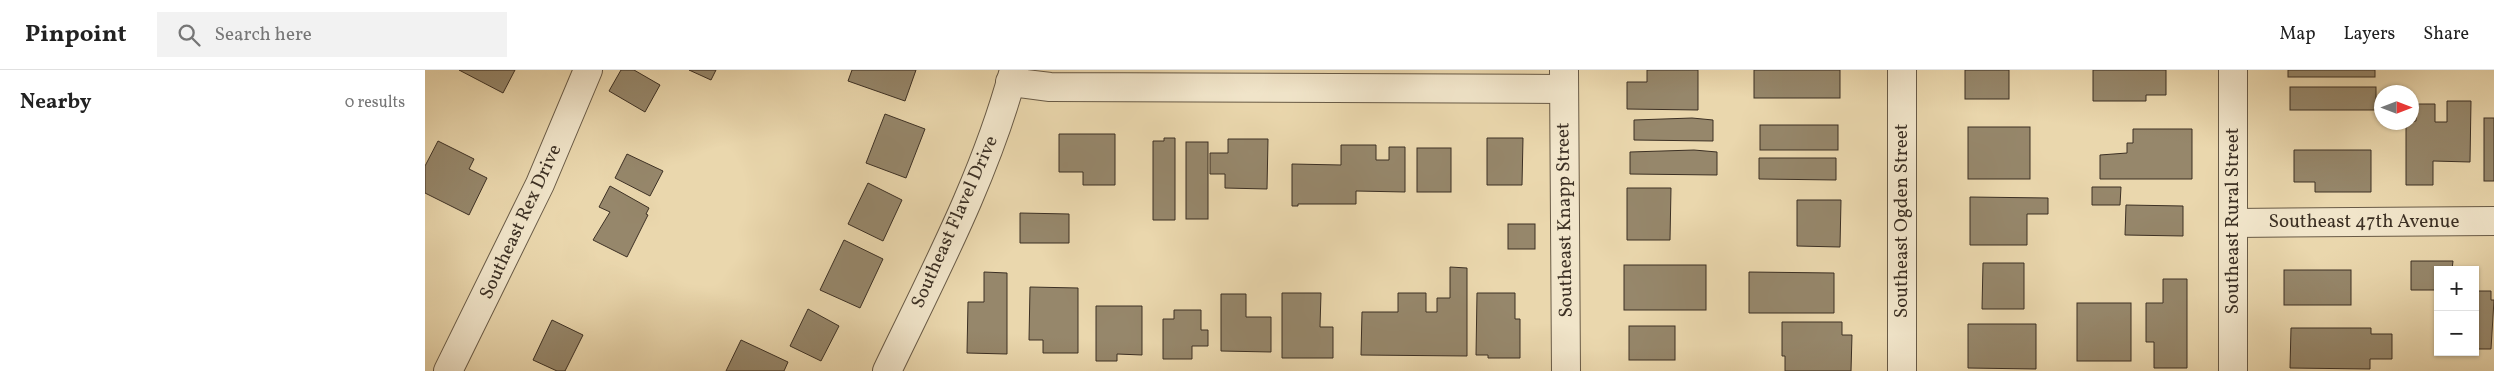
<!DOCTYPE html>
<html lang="en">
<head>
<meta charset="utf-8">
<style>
	:root { --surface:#fff; --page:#f2f2f2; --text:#222; --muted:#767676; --line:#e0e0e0 }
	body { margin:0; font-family:Vollkorn,serif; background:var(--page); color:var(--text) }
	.controls { position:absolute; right:15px; bottom:15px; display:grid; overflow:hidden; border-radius:0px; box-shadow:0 1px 4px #0004 }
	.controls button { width:45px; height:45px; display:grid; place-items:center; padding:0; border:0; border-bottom:1px solid var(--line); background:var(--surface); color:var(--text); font:25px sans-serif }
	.compass { position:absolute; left:1949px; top:15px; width:45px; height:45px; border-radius:50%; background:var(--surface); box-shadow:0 1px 4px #0004; rotate:90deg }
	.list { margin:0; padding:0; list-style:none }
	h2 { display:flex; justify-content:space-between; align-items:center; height:65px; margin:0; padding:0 20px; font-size:21px }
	h2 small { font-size:16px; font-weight:400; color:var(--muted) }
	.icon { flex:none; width:28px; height:28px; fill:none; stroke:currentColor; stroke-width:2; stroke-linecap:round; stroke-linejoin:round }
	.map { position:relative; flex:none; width:2069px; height:301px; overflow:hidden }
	header { display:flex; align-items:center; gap:30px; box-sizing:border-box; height:70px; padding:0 25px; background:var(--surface); border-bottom:1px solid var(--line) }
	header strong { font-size:24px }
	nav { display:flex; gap:28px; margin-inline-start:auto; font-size:18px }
	.search { width:350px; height:45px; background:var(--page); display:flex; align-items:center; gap:12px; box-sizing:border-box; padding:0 18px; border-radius:0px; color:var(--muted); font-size:19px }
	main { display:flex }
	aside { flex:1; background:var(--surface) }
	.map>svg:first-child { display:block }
	.building { fill:#96876b; stroke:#3c3024 }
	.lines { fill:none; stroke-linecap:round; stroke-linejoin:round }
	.minor-casing { stroke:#685a46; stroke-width:30 }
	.minor { stroke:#f1e5ca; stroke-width:28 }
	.labels { text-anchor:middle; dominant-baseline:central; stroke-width:4; stroke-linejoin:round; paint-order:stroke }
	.street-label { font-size:19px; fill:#3c3024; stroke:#f1e5ca }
</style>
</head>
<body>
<header>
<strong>Pinpoint</strong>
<div class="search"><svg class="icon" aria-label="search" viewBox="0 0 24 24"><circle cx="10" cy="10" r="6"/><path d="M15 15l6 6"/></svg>Search here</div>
<nav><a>Map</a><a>Layers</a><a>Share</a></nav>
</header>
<main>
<aside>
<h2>Nearby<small>0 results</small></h2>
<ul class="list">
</ul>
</aside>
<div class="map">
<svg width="2069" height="301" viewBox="0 0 2069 301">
	<rect width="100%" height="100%" fill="#ead7ad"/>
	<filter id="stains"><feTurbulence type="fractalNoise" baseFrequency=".004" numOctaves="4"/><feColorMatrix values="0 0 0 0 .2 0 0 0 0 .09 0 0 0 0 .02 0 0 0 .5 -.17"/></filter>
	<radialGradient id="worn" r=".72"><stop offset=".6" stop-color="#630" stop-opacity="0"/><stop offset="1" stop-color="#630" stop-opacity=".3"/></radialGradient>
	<g class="building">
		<polygon points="34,0 90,0 78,23"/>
		<polygon points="196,0 209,0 235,15 220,42 184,21"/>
		<polygon points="264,0 291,0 286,10"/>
		<polygon points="427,0 491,0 480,31 423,11"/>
		<polygon points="1222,0 1273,0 1273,40 1202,39 1202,12 1222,12"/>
		<rect x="1329" y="0" width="86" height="28"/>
		<rect x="1540" y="0" width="44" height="29"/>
		<polygon points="1668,0 1741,0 1741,25 1721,25 1721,31 1668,31"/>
		<rect x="1863" y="0" width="87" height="7"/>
		<rect x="1865" y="17" width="86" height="23"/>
		<polygon points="2022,31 2046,31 2045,92 2008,91 2008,115 1981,115 1981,52 1991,51 1991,34 2010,34 2010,52 2022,52"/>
		<polygon points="460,44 500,59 481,108 441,93"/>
		<polygon points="1267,48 1288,50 1288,71 1209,70 1209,50"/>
		<rect x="2059" y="48" width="10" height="63"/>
		<rect x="1335" y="55" width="78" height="25"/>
		<rect x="1543" y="57" width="62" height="52"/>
		<polygon points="1708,59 1767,59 1767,109 1675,109 1675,85 1702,83 1702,73 1708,73"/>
		<polygon points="634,64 690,64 690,115 658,115 658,102 634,102"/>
		<polygon points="739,68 750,68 750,150 728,150 728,71 739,71"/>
		<polygon points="1062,68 1098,68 1097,115 1062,115"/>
		<polygon points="803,69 843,69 842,119 800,118 800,104 785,104 785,83 803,83"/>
		<polygon points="13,71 49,89 44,99 62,108 44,145 0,123 0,96"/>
		<rect x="761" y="72" width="22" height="77"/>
		<polygon points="916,75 951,75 951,90 964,90 964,77 980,77 980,122 931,121 931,134 873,134 873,136 867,136 867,94 916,95"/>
		<rect x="992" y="78" width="34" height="44"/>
		<polygon points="1269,80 1292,82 1292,105 1205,104 1205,82"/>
		<polygon points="1869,80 1946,80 1946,122 1890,122 1890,112 1869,112"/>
		<polygon points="202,84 238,101 225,126 190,108"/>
		<polygon points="1334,88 1411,88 1411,110 1334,109"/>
		<polygon points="443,113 477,130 458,171 423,154"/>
		<polygon points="185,116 224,138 221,144 223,145 202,187 168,170 185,142 174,137"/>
		<polygon points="1667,117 1696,117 1695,135 1667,135"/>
		<polygon points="1202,118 1246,118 1245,170 1202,170"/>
		<polygon points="1545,127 1623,128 1623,144 1602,144 1602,175 1545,175"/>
		<polygon points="1372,130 1416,130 1415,177 1372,176"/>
		<polygon points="1701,135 1758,136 1758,166 1700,165"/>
		<polygon points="595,143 644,144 644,173 595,173"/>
		<rect x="1083" y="154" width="27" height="25"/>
		<polygon points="419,170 458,189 435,238 395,220"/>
		<polygon points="1986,191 2028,191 2027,200 2013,200 2013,220 1986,220"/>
		<polygon points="1558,193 1599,193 1599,239 1557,239"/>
		<rect x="1199" y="195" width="82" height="45"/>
		<polygon points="1025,197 1042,198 1042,286 936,285 937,242 973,242 973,223 1001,223 1001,242 1012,242 1012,228 1025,228"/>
		<rect x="1859" y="200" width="67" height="35"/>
		<polygon points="559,202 582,203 582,284 542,283 543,232 559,232"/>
		<polygon points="1324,202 1409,203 1409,243 1324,243"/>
		<polygon points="1738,209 1762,209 1762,298 1729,298 1729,272 1721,272 1721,233 1738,233"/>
		<polygon points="605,217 653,218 653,283 618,283 618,270 604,270"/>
		<polygon points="2050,221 2066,221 2066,230 2069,230 2066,279 2050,279"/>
		<polygon points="857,223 896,223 895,257 908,257 908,288 857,288"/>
		<polygon points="1052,223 1090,223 1090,249 1095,249 1095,288 1063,288 1063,285 1051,285"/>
		<polygon points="796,224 821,224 821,247 846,247 846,282 796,281"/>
		<rect x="1652" y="233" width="54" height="58"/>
		<polygon points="671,236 717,236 717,285 692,284 692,291 671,291"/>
		<polygon points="383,239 414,256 396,291 365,276"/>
		<polygon points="749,240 776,240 776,260 783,260 783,276 767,276 767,289 738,289 738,249 749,249"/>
		<polygon points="127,250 158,265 140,301 132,301 108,290"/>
		<polygon points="1357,252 1417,252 1417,265 1427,265 1426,301 1360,301 1360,286 1357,286"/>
		<polygon points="1543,254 1611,254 1611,299 1543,298"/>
		<rect x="1204" y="256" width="46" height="34"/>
		<polygon points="1866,258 1946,258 1946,264 1967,264 1967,289 1945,289 1945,299 1865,298"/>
		<polygon points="316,270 363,292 359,301 301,301"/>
	</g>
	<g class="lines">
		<defs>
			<g id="minor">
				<polyline points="1477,0 1477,301"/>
				<polyline points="1139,1 1141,301"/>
				<polyline points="585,12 625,17 1138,19"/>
				<polyline points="1809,153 2069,151"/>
				<polyline points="23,301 115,114 163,0"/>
				<path d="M462,301c47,-98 99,-196 127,-301"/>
				<polyline points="1808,301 1808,0"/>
			</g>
		</defs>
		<use href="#minor" class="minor-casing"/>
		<use href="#minor" class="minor"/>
	</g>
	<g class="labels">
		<g class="street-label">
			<text transform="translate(1140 150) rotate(-91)">Southeast Knapp Street</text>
			<text transform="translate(1477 151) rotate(-90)">Southeast Ogden Street</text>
			<text transform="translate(1808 151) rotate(-90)">Southeast Rural Street</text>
			<text transform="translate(96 152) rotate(-65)">Southeast Rex Drive</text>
			<text transform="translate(530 152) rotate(-66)">Southeast Flavel Drive</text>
			<text x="1939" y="152">Southeast 47th Avenue</text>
		</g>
	</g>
	<rect width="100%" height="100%" filter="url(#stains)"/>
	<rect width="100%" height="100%" fill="url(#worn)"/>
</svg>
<div class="controls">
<button>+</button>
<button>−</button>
</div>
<svg class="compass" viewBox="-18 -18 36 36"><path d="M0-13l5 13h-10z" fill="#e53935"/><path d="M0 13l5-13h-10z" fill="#767676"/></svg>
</div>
</main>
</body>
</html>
